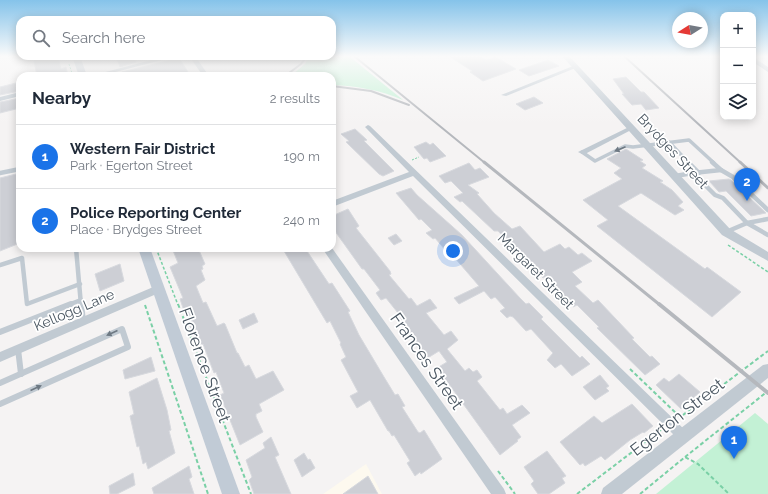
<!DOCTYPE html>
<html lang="en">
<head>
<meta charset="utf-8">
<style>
	:root { --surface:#fff; --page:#f2f2f3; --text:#1f2937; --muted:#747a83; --line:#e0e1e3; --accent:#1a73e8 }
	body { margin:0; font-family:Raleway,sans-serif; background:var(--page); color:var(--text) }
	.controls { position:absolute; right:12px; top:12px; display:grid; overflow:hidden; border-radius:8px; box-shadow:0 2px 10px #0003 }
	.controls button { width:36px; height:36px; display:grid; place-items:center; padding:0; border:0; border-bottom:1px solid var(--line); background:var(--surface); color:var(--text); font:20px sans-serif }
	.compass { position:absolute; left:672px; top:12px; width:36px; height:36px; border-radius:50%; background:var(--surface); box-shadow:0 2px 10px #0003; rotate:259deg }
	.you { position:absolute; left:453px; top:251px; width:14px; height:14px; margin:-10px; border:3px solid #fff; border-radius:50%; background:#1a73e8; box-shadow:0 0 0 6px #1a73e833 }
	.badge { display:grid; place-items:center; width:26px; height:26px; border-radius:50%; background:var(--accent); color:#fff; font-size:13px; font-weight:700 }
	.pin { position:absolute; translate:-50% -33px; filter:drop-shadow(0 1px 2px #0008) }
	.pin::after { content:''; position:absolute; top:21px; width:14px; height:12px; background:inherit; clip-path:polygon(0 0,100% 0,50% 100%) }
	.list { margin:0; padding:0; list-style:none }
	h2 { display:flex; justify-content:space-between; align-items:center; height:52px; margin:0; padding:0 16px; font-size:17px }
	h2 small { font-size:13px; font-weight:400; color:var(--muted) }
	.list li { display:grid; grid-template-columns:26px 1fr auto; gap:12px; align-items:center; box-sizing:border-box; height:64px; padding:0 16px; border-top:1px solid var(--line) }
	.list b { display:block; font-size:15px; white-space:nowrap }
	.list p { margin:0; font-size:13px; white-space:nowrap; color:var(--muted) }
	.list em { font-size:13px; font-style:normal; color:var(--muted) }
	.icon { flex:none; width:22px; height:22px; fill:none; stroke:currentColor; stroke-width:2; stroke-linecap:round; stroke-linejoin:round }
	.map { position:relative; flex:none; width:768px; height:494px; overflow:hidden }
	.search { position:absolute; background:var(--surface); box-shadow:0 2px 10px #0003; left:16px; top:16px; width:320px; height:44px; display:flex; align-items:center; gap:10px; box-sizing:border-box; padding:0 14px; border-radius:12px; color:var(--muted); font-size:15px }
	.panel { position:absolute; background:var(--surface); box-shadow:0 2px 10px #0003; left:16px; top:72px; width:320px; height:180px; border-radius:12px }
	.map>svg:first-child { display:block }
	.commercial { fill:#fdf9ef }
	.green { fill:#c3f1d5 }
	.building { fill:#cdcfd5; stroke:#d7d9de }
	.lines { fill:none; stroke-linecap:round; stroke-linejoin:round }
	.path-far2 { stroke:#7ad0a6; stroke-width:1; stroke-dasharray:2 1.5; stroke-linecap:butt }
	.path-far1 { stroke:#7ad0a6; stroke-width:1.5; stroke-dasharray:3 2; stroke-linecap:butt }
	.path { stroke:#7ad0a6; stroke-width:2; stroke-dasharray:4 2.5; stroke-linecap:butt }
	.service-far2 { stroke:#c1cad2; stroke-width:3.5 }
	.service-far1 { stroke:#c1cad2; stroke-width:4.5 }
	.service { stroke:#c1cad2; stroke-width:6 }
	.minor { fill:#c1cad2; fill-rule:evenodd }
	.tertiary { fill:#c1cad2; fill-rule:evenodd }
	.secondary { fill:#c1cbd6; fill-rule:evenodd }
	.rail-far2 { stroke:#b5b8bd; stroke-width:2 }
	.rail-far1 { stroke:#b5b8bd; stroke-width:3 }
	.rail { stroke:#b5b8bd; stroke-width:4 }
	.oneway { fill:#6e7983 }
	.labels { text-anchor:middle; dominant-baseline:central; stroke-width:3.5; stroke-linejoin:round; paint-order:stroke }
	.street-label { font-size:14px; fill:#4a5661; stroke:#fff }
	.near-street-label { font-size:17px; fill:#4a5661; stroke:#fff }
</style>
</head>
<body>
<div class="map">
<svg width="768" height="494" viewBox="0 0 768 494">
	<rect width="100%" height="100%" fill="#f5f3f3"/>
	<polygon class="commercial" points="366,464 382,494 323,494"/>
	<g class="green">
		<path d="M310,56h39l54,44c-23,-10 -46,-14 -71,-15v-9h-41l14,-12z"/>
		<polygon points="755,413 768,424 768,494 656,494"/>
	</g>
	<g class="building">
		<polygon points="41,56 58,57 61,69 66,67 68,76 37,76 34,61 42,59"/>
		<polygon points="116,56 133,56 136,62 120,67"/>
		<polygon points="449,56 479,56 486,60 496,57 516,69 483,81 470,72 472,71"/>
		<polygon points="179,58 188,72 172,76 121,76 122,72"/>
		<polygon points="548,60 559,66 529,76 519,70"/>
		<polygon points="626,77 641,92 644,92 659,108 646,110 641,104 632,105 622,94 624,94 613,79"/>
		<polygon points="20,82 20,91 0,95 0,87"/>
		<polygon points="534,97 543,103 525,110 516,104"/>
		<polygon points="20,98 20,108 0,113 0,102"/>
		<polygon points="355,129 367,140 364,141 394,171 383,176 379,174 346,142 349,141 341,134"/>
		<polygon points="426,142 430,145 433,143 446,156 430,162 427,158 424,159 414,147"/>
		<polygon points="626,149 643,160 640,161 646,165 642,168 663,181 660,182 672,190 683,202 678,206 684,210 675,215 641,193 618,206 705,269 707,267 741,292 712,317 597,226 608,220 583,200 622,179 614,173 621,168 607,159"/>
		<polygon points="469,163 475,170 480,168 489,177 468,185 479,193 477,194 494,213 512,229 520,226 544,252 560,244 565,249 569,247 578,255 582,253 592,261 572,272 582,282 575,286 593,303 598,300 634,338 632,339 650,357 652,356 660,364 645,375 597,328 599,327 577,305 573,307 563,298 566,297 549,278 547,279 545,277 543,278 509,244 510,244 498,231 494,231 462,201 460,202 454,197 463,193 451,181 445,183 439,176"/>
		<polygon points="20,173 20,243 0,251 0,178"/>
		<polygon points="729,179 731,180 766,213 751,216 726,191 719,192 709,181"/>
		<polygon points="411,188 417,195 462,235 520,298 526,304 529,303 543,317 541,319 580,358 582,356 590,364 572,376 561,364 555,368 547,360 553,353 531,329 526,331 513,317 510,316 507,318 500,311 505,308 495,297 491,299 484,291 459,304 454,298 479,286 448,250 446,251 435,238 433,239 426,233 432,230 421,219 419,220 396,193"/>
		<polygon points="348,209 359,226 356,228 390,271 391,274 389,275 409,299 411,298 417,306 430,299 437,308 426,313 444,335 451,331 458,340 447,349 465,371 469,368 473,372 477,370 482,377 477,381 500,410 503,408 507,414 522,405 530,413 512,425 521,437 517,440 518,441 500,455 446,380 445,381 439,373 440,372 437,368 447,362 439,351 426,359 409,335 410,334 402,322 403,322 398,313 386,298 381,300 376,293 380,290 364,269 362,269 332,227 332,216"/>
		<polygon points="396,234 402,241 394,245 388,238"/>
		<polygon points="172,248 198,248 205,264 202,266 203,269 201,270 205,280 196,286 203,303 206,302 217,326 224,323 225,324 237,353 238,353 245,367 249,365 256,379 273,371 284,390 259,404 262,411 256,414 256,417 263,432 240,445 220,395 224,393 216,372 214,373 203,344 198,347 183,308 180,299 183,298 170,267 178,263"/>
		<polygon points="290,248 305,248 329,284 332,283 350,311 348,312 359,335 384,377 395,395 398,394 405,406 402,407 418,432 420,433 424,430 442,459 421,474 420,472 415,476 407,463 410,461 394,435 392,436 389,431 388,431 370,400 357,408 350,396 358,392 341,360 346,357 340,344 341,343 330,321 327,323 284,251"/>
		<polygon points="120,264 124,281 100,291 95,274"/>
		<polygon points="254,313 258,322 243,329 239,320"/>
		<polygon points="151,357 155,371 125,379 123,370"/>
		<polygon points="679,374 700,392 681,409 656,385 664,378 669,382"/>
		<polygon points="600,375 609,386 606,388 609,391 595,400 583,387"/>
		<polygon points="157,378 167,410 171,430 169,431 175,453 148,469 146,462 143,464 139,446 137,447 130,416 134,414 129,392"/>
		<polygon points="632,404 653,426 644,433 643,432 630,440 605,460 601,456 585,466 583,463 580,465 560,442 594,416 602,423"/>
		<polygon points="271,437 279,455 275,457 291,494 254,494 249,480 252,477 246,460 265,448 263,443"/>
		<polygon points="547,451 566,476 562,478 565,483 549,494 538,494 531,484 534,481 524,467"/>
		<polygon points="304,453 308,460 310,459 315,468 302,477 294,460"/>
		<polygon points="189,466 192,477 189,479 194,494 154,494 152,488"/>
		<polygon points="133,473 135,485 117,494 110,494 109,486"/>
		<polygon points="368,476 378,494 343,494"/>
	</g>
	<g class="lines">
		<g class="path-far2">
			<polyline points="69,64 73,76"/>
			<polyline points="412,160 419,157"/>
		</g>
		<g class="path-far1">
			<polyline points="728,245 768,272"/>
			<polyline points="156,248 178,305"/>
		</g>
		<g class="path">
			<polyline points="178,304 251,494"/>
			<polyline points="145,305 208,494"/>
			<polyline points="630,369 679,416 683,415 768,351"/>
			<polyline points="685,457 768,391"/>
			<polyline points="498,471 515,494"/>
			<polyline points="577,494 661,430"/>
			<polyline points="640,494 685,457 698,464 729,494"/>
		</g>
		<g class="service-far2">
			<polyline points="191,76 204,73"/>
			<polyline points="669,142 689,163"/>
			<polyline points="582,152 595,161 625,146 633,147 689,140 714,163"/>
		</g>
		<g class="service-far1">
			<polyline points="688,162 699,173"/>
			<polyline points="712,162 721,170 693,173 715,195 723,198 747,223 768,235"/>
			<polyline points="721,170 733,177 768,210"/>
			<polyline points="0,173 20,169"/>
			<polyline points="675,176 693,173"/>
			<polyline points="726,232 747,223 768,219"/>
			<polyline points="76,248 81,305"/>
			<polyline points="0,265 22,258 27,304 80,284"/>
			<polyline points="68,305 81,300"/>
		</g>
		<g class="service">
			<polyline points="81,304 83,321"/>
			<polyline points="0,332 71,304"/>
			<polyline points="18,349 21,374"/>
			<polyline points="0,383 122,329 128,347 0,404"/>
		</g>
		<g class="minor">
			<polygon points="167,56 177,56 100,76 90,76"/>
			<polygon points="189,56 195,56 209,76 203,76"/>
			<polygon points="573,66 578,67 506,96 501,95"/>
			<polygon points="20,92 20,96 0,101 0,97"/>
			<polygon points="368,125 370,126 687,432 689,436 687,440 683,442 679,440 413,176 332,207 332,201 409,172 366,128 365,127"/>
			<polygon points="631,126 634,128 633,129 585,154 582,154 578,152"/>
			<polygon points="322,248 332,248 504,489 506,494 491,494"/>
			<polygon points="158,285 161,286 163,289 161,292 0,362 0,352"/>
		</g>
		<g class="tertiary">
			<polygon points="562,56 569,56 730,229 768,252 768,261 722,235"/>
			<polygon points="753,57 768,67 768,72 753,62"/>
			<polygon points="768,364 768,378 622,494 601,494 603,488 763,365"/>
		</g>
		<g class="secondary">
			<polygon points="72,56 80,56 87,76 79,76"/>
			<polygon points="138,248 150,248 240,494 222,494"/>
		</g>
		<g class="rail-far2">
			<polyline points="354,56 485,163"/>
			<polyline points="624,56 741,163"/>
			<polyline points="285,76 301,64 307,56"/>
			<polyline points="332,86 371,91 409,105"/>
		</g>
		<g class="rail-far1">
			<polyline points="484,162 660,305"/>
			<polyline points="740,162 768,188"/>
		</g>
		<polyline class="rail" points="659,304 768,393"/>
	</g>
	<defs><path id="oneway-solid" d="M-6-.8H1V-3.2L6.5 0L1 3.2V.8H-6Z"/></defs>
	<g class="oneway">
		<use href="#oneway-solid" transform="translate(620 149) rotate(157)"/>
		<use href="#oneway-solid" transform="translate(112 333) rotate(156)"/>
		<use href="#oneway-solid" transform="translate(36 388) rotate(-24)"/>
	</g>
	<linearGradient id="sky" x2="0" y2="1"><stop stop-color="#85c3ea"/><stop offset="0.45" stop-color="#fafafa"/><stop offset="1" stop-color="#fafafa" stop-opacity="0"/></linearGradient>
	<rect width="768" height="125" fill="url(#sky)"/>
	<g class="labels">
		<g class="street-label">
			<text transform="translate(673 151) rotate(47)">Brydges Street</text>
			<text transform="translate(536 271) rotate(45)">Margaret Street</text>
			<text transform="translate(74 310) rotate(-23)">Kellogg Lane</text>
		</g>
		<g class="near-street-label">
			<text transform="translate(427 361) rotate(55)">Frances Street</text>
			<text transform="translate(205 365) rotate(70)">Florence Street</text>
			<text transform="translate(677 417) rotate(-38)">Egerton Street</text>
		</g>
	</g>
</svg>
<div class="controls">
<button>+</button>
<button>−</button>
<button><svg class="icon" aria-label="layers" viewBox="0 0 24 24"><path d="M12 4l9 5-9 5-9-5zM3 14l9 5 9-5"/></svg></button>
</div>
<svg class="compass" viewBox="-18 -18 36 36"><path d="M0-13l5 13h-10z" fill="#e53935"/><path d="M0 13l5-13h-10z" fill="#747a83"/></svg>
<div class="you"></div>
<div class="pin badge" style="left:734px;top:459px">1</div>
<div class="pin badge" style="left:747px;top:201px">2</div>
<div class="search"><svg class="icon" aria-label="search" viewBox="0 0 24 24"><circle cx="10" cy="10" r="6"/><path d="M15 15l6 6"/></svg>Search here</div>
<section class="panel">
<h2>Nearby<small>2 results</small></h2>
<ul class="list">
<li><span class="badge">1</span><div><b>Western Fair District</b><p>Park · Egerton Street</p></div><em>190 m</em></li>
<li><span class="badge">2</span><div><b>Police Reporting Center</b><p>Place · Brydges Street</p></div><em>240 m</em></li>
</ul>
</section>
</div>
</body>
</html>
